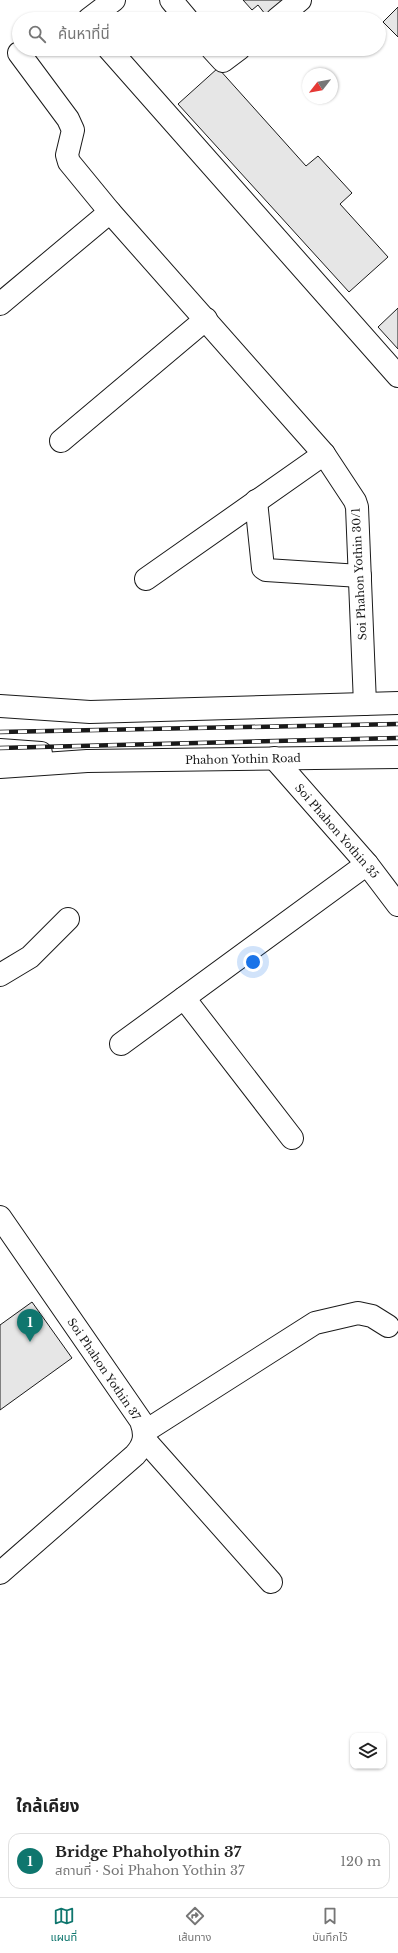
<!DOCTYPE html>
<html lang="th">
<head>
<meta charset="utf-8">
<style>
	:root { --surface:#fff; --page:#f6f6f6; --text:#222; --muted:#767676; --line:#e0e0e0; --accent:#0f766e }
	body { margin:0; font-family:"Libre Baskerville","Noto Sans Thai",serif; background:var(--page); color:var(--text) }
	.controls { position:absolute; right:12px; bottom:12px; display:grid; overflow:hidden; border-radius:8px; box-shadow:0 1px 3px #0004 }
	.controls button { width:36px; height:36px; display:grid; place-items:center; padding:0; border:0; border-bottom:1px solid var(--line); background:var(--surface); color:var(--text); font:20px sans-serif }
	.compass { position:absolute; left:302px; top:68px; width:36px; height:36px; border-radius:50%; background:var(--surface); box-shadow:0 1px 3px #0004; rotate:239deg }
	.you { position:absolute; left:253px; top:962px; width:14px; height:14px; margin:-10px; border:3px solid #fff; border-radius:50%; background:#1a73e8; box-shadow:0 0 0 6px #1a73e833 }
	.badge { display:grid; place-items:center; width:26px; height:26px; border-radius:50%; background:var(--accent); color:#fff; font-size:13px; font-weight:700 }
	.pin { position:absolute; translate:-50% -33px; filter:drop-shadow(0 1px 2px #0008) }
	.pin::after { content:''; position:absolute; top:21px; width:14px; height:12px; background:inherit; clip-path:polygon(0 0,100% 0,50% 100%) }
	.list { margin:0; padding:0; list-style:none }
	h2 { display:flex; justify-content:space-between; align-items:center; height:52px; margin:0; padding:0 16px; font-size:17px }
	h2 small { font-size:13px; font-weight:400; color:var(--muted) }
	.list li { display:grid; grid-template-columns:26px 1fr auto; gap:12px; align-items:center; box-sizing:border-box; height:56px; margin:0 8px 8px; padding:0 8px; border:1px solid var(--line); border-radius:12px }
	.list b { display:block; font-size:15px; white-space:nowrap }
	.list p { margin:0; font-size:13px; white-space:nowrap; color:var(--muted) }
	.list em { font-size:13px; font-style:normal; color:var(--muted) }
	.icon { flex:none; width:22px; height:22px; fill:none; stroke:currentColor; stroke-width:2; stroke-linecap:round; stroke-linejoin:round }
	.map { position:relative; flex:none; width:398px; height:1781px; overflow:hidden }
	.search { position:absolute; background:var(--surface); box-shadow:0 1px 3px #0004; left:12px; right:12px; top:12px; height:44px; display:flex; align-items:center; gap:10px; box-sizing:border-box; padding:0 14px; border-radius:22px; color:var(--muted); font-size:15px }
	.sheet { height:116px; background:var(--surface) }
	nav { display:flex; justify-content:space-around; align-items:center; box-sizing:border-box; height:56px; border-top:1px solid var(--line); background:var(--surface); font-size:11px; color:var(--muted) }
	nav a { display:grid; justify-items:center; gap:2px }
	nav .on { color:var(--accent) }
	.map>svg:first-child { display:block }
	.building { fill:#e6e6e6; stroke:#1a1a1a }
	.lines { fill:none; stroke-linecap:round; stroke-linejoin:round }
	.minor-casing { stroke:#1a1a1a; stroke-width:24 }
	.major-casing { stroke:#1a1a1a; stroke-width:24 }
	.minor { stroke:#fff; stroke-width:22 }
	.major { stroke:#fff; stroke-width:22 }
	.rail-casing { stroke:#1a1a1a; stroke-width:4.5 }
	.rail { stroke:#fff; stroke-width:3; stroke-dasharray:9; stroke-linecap:butt }
	.labels { text-anchor:middle; dominant-baseline:central; stroke-width:3; stroke-linejoin:round; paint-order:stroke }
	.street-label { font-size:11px; fill:#1a1a1a; stroke:#fff }
</style>
</head>
<body>
<div class="map">
<svg width="398" height="1781" viewBox="0 0 398 1781">
	<rect width="100%" height="100%" fill="#fff"/>
	<g class="building">
		<polygon points="243,0 290,0 269,19 258,5 252,10"/>
		<polygon points="398,7 398,37 383,22"/>
		<polygon points="218,68 306,166 318,156 352,193 340,204 388,257 349,292 178,104"/>
		<polygon points="398,308 398,349 378,327"/>
		<polygon points="32,1302 72,1358 0,1410 0,1325"/>
	</g>
	<g class="lines">
		<defs>
			<g id="minor">
				<polyline points="171,0 187,19"/>
				<polyline points="89,19 114,0"/>
				<polyline points="277,19 300,0"/>
				<polyline points="109,49 398,376"/>
				<polyline points="212,49 223,61 239,49"/>
				<polyline points="19,53 68,119 73,130 67,155 69,162 110,212 324,454 355,501 357,507 365,704"/>
				<polyline points="0,304 110,212"/>
				<polyline points="61,441 206,319"/>
				<polyline points="256,501 263,568 266,570 360,576"/>
				<polyline points="146,579 324,454"/>
				<polyline points="274,758 367,864 398,905"/>
				<polyline points="0,975 30,957 68,919"/>
				<polyline points="184,998 292,1138"/>
				<polyline points="121,1044 367,864"/>
				<path d="M0,1217l141,204c5,14 4,23 -6,34l-135,118"/>
				<polyline points="144,1432 315,1323 358,1313 372,1316 388,1326"/>
				<polyline points="144,1439 271,1582"/>
			</g>
			<g id="major">
				<polyline points="0,706 90,712 398,703"/>
				<polyline points="0,750 41,753"/>
				<polyline points="0,767 87,761 398,757"/>
			</g>
		</defs>
		<use href="#minor" class="minor-casing"/>
		<use href="#major" class="major-casing"/>
		<use href="#minor" class="minor"/>
		<use href="#major" class="major"/>
		<defs>
			<g id="rail">
				<polyline points="0,732 398,724"/>
				<polyline points="0,748 398,738"/>
			</g>
		</defs>
		<use href="#rail" class="rail-casing"/>
		<use href="#rail" class="rail"/>
	</g>
	<g class="labels">
		<g class="street-label">
			<text transform="translate(359 574) rotate(-93)">Soi Phahon Yothin 30/1</text>
			<text transform="translate(243 759) rotate(-1)">Phahon Yothin Road</text>
			<text transform="translate(337 831) rotate(49)">Soi Phahon Yothin 35</text>
			<text transform="translate(104 1369) rotate(56)">Soi Phahon Yothin 37</text>
		</g>
	</g>
</svg>
<div class="controls">
<button><svg class="icon" aria-label="layers" viewBox="0 0 24 24"><path d="M12 4l9 5-9 5-9-5zM3 14l9 5 9-5"/></svg></button>
</div>
<svg class="compass" viewBox="-18 -18 36 36"><path d="M0-13l5 13h-10z" fill="#e53935"/><path d="M0 13l5-13h-10z" fill="#767676"/></svg>
<div class="you"></div>
<div class="pin badge" style="left:30px;top:1342px">1</div>
<div class="search"><svg class="icon" aria-label="search" viewBox="0 0 24 24"><circle cx="10" cy="10" r="6"/><path d="M15 15l6 6"/></svg>ค้นหาที่นี่</div>
</div>
<section class="sheet">
<h2>ใกล้เคียง<small></small></h2>
<ul class="list">
<li><span class="badge">1</span><div><b>Bridge Phaholyothin 37</b><p>สถานที่ · Soi Phahon Yothin 37</p></div><em>120 m</em></li>
</ul>
</section>
<nav>
<a class="on"><svg class="icon" aria-label="map" viewBox="0 0 24 24"><path d="M3 6l6-2 6 2 6-2v14l-6 2-6-2-6 2zM9 4v14M15 6v14"/></svg>แผนที่</a>
<a><svg class="icon" aria-label="directions" viewBox="0 0 24 24"><path d="M12 3l9 9-9 9-9-9zM9 14v-3h6M13 9l2 2-2 2"/></svg>เส้นทาง</a>
<a><svg class="icon" aria-label="saved" viewBox="0 0 24 24"><path d="M7 4h10v16l-5-4-5 4z"/></svg>บันทึกไว้</a>
</nav>
</body>
</html>
